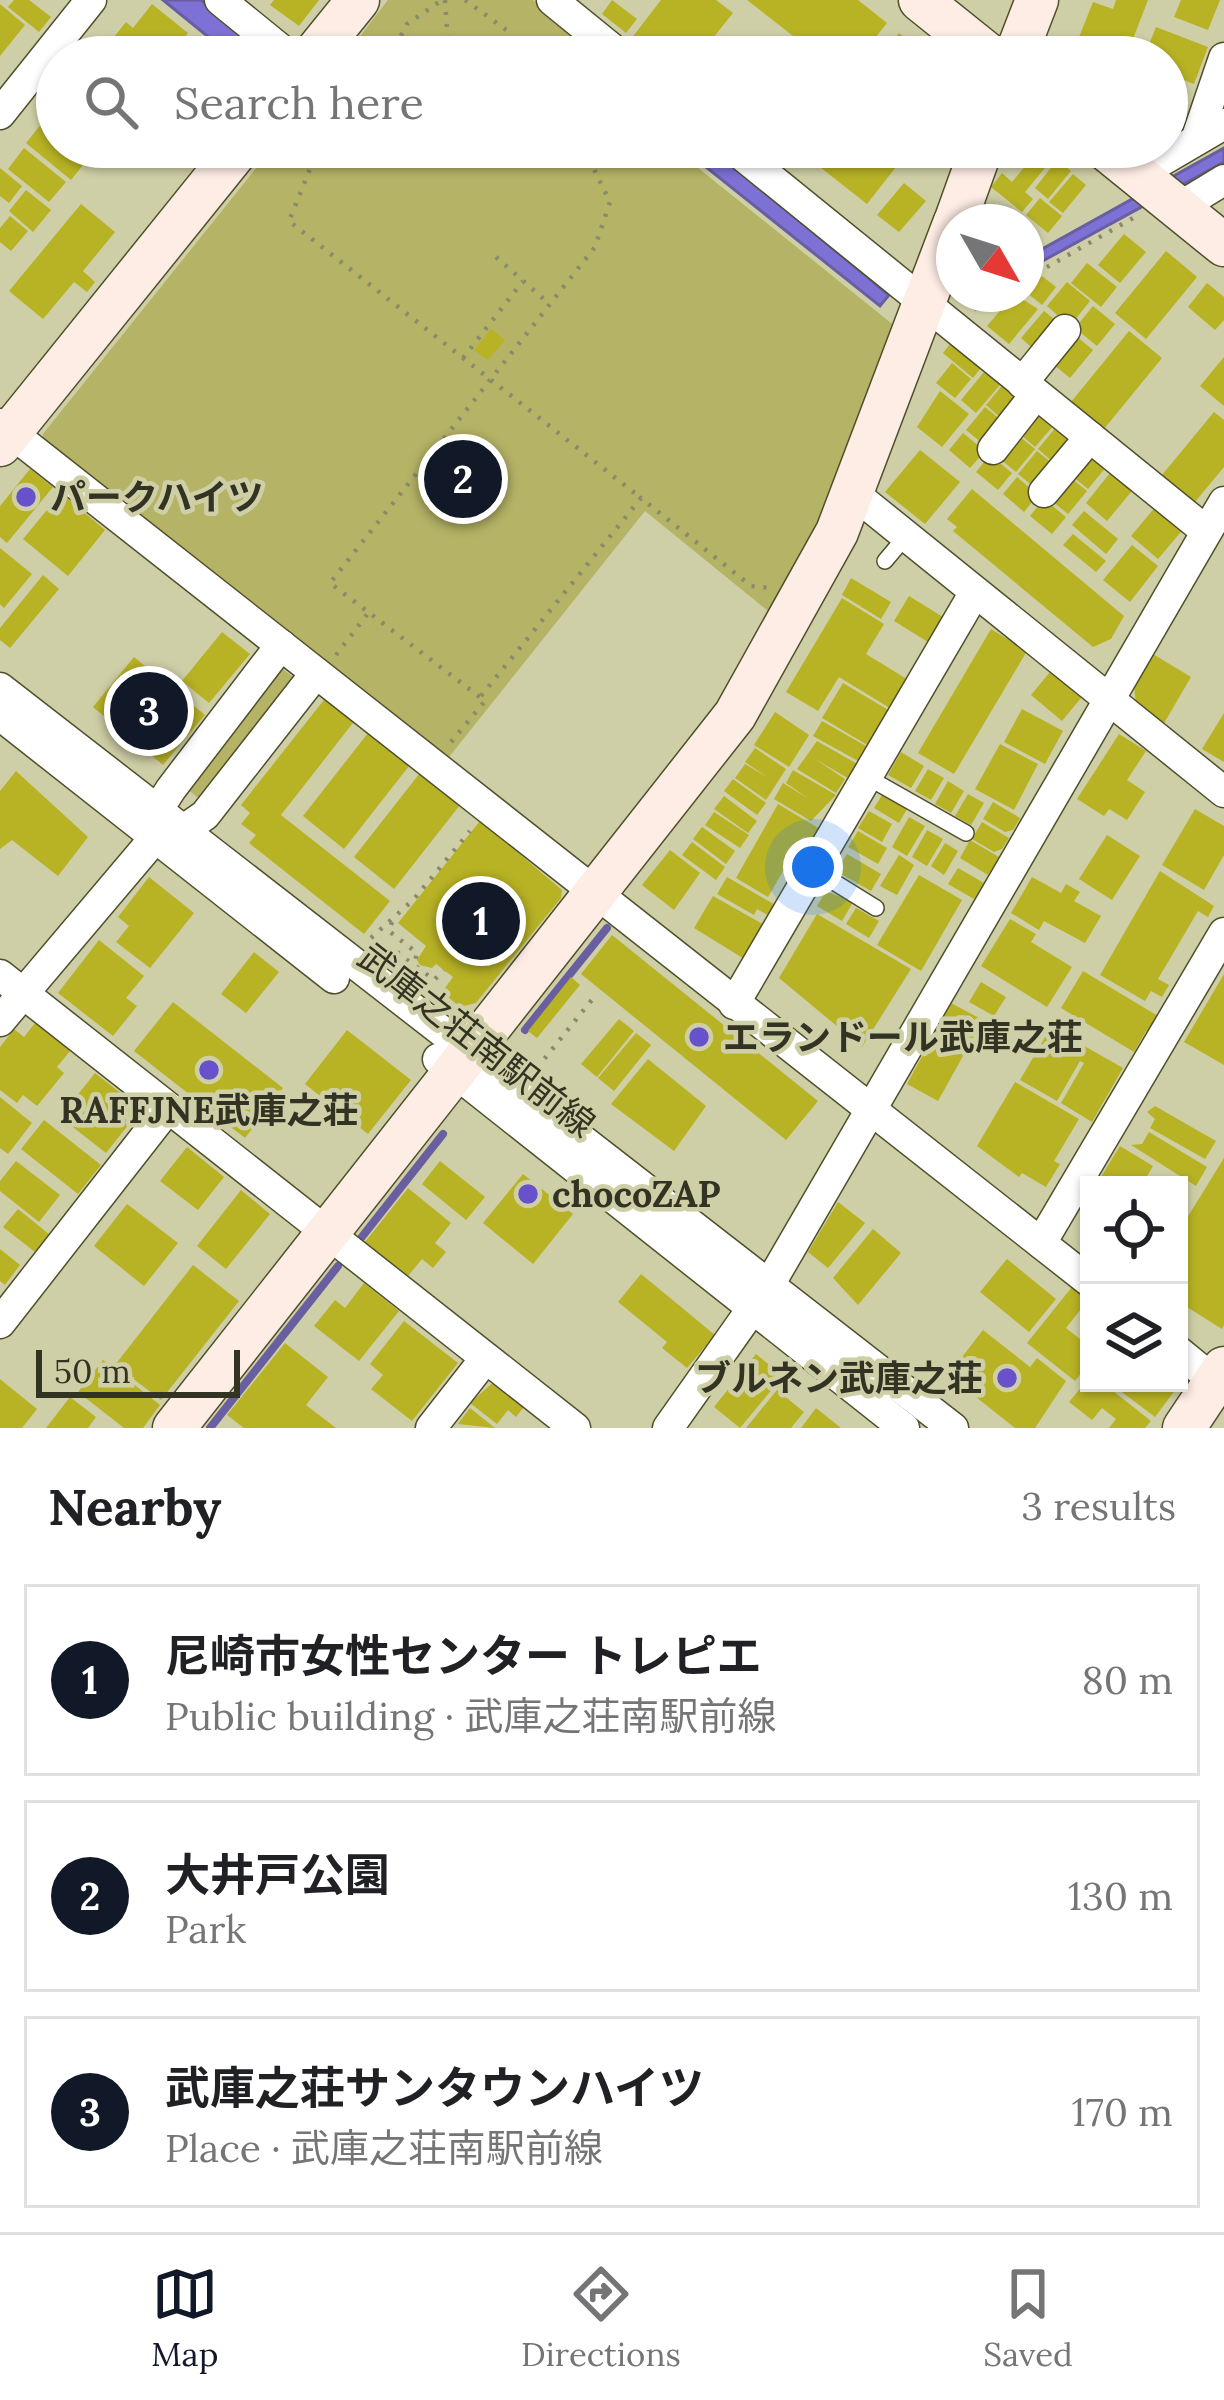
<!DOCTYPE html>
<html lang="en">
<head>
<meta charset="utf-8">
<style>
	:root { --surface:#fff; --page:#f6f6f6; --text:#202124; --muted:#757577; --line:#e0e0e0; --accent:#111827 }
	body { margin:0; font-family:Lora,"Noto Sans JP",serif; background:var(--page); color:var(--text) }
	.controls { position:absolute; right:36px; bottom:36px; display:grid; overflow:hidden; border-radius:0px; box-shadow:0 3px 9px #0004 }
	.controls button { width:108px; height:108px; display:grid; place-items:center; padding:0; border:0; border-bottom:3px solid var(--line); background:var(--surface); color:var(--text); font:60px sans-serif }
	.compass { position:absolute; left:936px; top:204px; width:108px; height:108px; border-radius:50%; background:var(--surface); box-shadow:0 3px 9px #0004; rotate:129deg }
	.scale { position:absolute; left:36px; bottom:30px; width:204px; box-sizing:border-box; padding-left:12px; border:6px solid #333323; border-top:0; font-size:33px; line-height:42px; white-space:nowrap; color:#333323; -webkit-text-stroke:9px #cfcfa7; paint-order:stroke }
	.you { position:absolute; left:813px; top:867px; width:42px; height:42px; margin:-30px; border:9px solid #fff; border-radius:50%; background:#1a73e8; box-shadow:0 0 0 18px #1a73e833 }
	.badge { display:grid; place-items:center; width:78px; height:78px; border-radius:50%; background:var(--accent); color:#fff; font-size:39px; font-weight:700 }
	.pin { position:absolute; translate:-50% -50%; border:6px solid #fff; box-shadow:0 3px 12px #0006 }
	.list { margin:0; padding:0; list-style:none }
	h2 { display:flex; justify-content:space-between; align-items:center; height:156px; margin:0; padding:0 48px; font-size:51px }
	h2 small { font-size:39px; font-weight:400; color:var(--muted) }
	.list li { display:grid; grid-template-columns:78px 1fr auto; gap:36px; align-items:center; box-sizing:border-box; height:192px; margin:0 24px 24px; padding:0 24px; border:3px solid var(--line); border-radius:0px }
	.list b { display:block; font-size:45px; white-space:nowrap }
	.list p { margin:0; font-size:39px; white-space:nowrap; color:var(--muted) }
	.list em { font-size:39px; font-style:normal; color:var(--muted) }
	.icon { flex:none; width:66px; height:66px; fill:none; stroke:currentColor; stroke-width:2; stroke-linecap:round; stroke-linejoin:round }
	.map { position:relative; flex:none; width:1224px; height:1428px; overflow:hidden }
	.search { position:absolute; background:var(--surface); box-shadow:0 3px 9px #0004; left:36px; right:36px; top:36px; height:132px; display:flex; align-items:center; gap:30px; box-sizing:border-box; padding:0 42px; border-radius:66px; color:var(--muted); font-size:45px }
	.sheet { height:804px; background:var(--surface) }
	nav { display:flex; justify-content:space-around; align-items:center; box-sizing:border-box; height:168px; border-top:3px solid var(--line); background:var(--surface); font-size:33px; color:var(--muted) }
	nav a { display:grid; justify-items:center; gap:6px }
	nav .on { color:var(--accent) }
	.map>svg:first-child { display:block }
	.green { fill:#b5b365 }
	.water { fill:#7e71d6; stroke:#685ea0; stroke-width:3 }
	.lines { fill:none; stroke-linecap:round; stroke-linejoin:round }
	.stream { stroke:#685ea0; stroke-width:8 }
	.building { fill:#b8b225 }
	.lane-casing { stroke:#504f2c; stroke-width:18 }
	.street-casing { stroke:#504f2c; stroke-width:33 }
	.secondary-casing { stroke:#504f2c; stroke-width:45 }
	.path { stroke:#8a8a6c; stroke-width:4.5; stroke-dasharray:3 9; stroke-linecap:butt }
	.lane { stroke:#fff; stroke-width:15 }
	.street { stroke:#fff; stroke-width:30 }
	.secondary { stroke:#feede5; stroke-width:42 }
	.poi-dot { fill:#6852cb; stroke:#cfcfa7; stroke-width:4.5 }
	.labels { text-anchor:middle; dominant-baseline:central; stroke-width:9; stroke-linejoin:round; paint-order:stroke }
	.poi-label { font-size:36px; font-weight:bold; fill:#333323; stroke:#cfcfa7; text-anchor:start }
	.street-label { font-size:36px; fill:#333323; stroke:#cfcfa7 }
</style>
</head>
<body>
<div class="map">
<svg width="1224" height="1428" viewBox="0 0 1224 1428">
	<rect width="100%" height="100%" fill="#cfcfa7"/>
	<g class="green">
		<polygon points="388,0 533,0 587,45 588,57 344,57"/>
		<polygon points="273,147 672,147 901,331 778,619 645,511 445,762 43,447 43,434"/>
		<polygon points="280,667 297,680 202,801 186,788"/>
	</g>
	<g class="water">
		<polygon points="163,0 201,0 272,57 233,57"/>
		<polygon points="681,147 710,147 889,295 880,306"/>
		<polygon points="1224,148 1224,162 1026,270 1026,258"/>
	</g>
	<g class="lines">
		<g class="stream">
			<polyline points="525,1030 607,928"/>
			<polyline points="361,1238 443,1134"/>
			<polyline points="210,1428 338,1266"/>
		</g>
	</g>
	<g class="building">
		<polygon points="14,0 29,0 51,17 39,32 8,7"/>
		<polygon points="274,0 319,0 299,26 270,5"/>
		<polygon points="612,0 637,19 626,33 602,14"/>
		<polygon points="661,0 716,0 733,13 713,38 733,53 729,57 653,57 631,39"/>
		<polygon points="747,0 858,0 887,23 860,57 820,57"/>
		<polygon points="1116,0 1148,0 1126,57 1073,52 1093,2 1113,9"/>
		<polygon points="1181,0 1220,0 1208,30 1174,17"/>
		<polygon points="0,4 25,25 0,56"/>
		<polygon points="152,4 188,33 169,57 101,53 126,22 133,28"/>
		<polygon points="1156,27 1208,47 1194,84 1167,73 1167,57 1144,57"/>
		<polygon points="899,33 929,57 880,57"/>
		<polygon points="1167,88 1185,95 1167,139"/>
		<polygon points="42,123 57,135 57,147 71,147 87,160 71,180 26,143"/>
		<polygon points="830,147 888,147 903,158 867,204 816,164"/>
		<polygon points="1041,147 1054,157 1025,192 1033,199 1022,212 991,187 1002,173 1012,182"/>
		<polygon points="24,148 66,182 49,202 8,169"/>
		<polygon points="1057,160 1071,171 1048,199 1035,188"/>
		<polygon points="0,168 22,186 9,203 0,196"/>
		<polygon points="1073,174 1086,185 1063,213 1049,202"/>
		<polygon points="904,183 926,201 899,232 877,215"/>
		<polygon points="26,190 51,210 33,232 9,211"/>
		<polygon points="1040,198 1062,216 1048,233 1026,215"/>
		<polygon points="81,204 115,232 83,271 95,282 87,292 74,282 43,319 9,291"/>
		<polygon points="10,216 28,231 11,251 0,242 0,228"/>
		<polygon points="1124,234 1146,252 1120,283 1098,265"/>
		<polygon points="1166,251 1197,277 1146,339 1115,313"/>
		<polygon points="1087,263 1117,287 1101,307 1071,283"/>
		<polygon points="1042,276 1056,287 1042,305 1026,292"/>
		<polygon points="1067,282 1090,301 1070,326 1047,306"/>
		<polygon points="1207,283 1224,297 1224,320 1215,330 1188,307"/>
		<polygon points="1014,294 1038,309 1009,344 987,326"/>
		<polygon points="1093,306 1115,324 1097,346 1075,328"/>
		<polygon points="1044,311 1061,325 1038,353 1021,338"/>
		<polygon points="491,329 505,340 488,360 474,350"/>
		<polygon points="1129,331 1162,358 1104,429 1071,402"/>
		<polygon points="1076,336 1093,350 1070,378 1053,364"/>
		<polygon points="953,340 983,365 973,378 943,353"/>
		<polygon points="1224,357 1224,406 1200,386"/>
		<polygon points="952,363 971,379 955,398 936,383"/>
		<polygon points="984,372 1000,385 976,413 961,400"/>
		<polygon points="1005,382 1021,395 1001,418 986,405"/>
		<polygon points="940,391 969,414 942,447 917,427"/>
		<polygon points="985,407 1001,420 982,443 966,430"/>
		<polygon points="1038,411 1055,424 1035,447 1020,434"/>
		<polygon points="1214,412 1224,420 1224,467 1195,502 1162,475"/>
		<polygon points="1057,426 1073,439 1054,463 1038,449"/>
		<polygon points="963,433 985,451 970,468 949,450"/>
		<polygon points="1019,436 1035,449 1016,472 1000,459"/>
		<polygon points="920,450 960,482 925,524 885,492"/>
		<polygon points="1037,451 1053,464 1034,487 1018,474"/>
		<polygon points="1091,453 1107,466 1088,489 1072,476"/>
		<polygon points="990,455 1012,473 998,490 976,472"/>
		<polygon points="1114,468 1136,486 1107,521 1086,503"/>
		<polygon points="30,469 53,487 7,543 0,537 0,506"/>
		<polygon points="1017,477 1038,495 1024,512 1003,494"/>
		<polygon points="1071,478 1087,491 1068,514 1052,501"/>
		<polygon points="972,489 1124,616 1111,639 1093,647 953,531 957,527 947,519"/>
		<polygon points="61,493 105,530 68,576 23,539"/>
		<polygon points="1044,499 1066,517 1052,534 1030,516"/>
		<polygon points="1157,505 1185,527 1158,559 1131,536"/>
		<polygon points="1084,511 1118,539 1106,554 1072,525"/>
		<polygon points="1073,534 1106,561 1096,572 1063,545"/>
		<polygon points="1132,545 1158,566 1130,602 1103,580"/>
		<polygon points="0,548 32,574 4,608 0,604"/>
		<polygon points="43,575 59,589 10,648 0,640 0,628"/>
		<polygon points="851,578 891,602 881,619 842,595"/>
		<polygon points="909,596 943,617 928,642 894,621"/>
		<polygon points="842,598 884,624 866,654 910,681 893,710 839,677 818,711 786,692"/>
		<polygon points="991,629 1027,651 954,774 918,753"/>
		<polygon points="222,632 250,654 209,703 182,681"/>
		<polygon points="1153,654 1191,677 1163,725 1136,704 1134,686"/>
		<polygon points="134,657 205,715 163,765 93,707"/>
		<polygon points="1050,672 1081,698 1062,721 1031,695"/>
		<polygon points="843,683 890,711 869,746 822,718"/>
		<polygon points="327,696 356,719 281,815 390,901 364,934 249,843 256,835 241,824 250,813 241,805"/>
		<polygon points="1022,709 1063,731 1045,764 1004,742"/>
		<polygon points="775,712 809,735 789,767 754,745"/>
		<polygon points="1224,713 1224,762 1202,749"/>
		<polygon points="822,721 866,746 858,761 813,736"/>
		<polygon points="368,733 409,766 344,849 303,816"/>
		<polygon points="1119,734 1146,751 1127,780 1145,792 1127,820 1109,809 1104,816 1077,799"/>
		<polygon points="817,741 859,765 851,780 815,759 845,779 836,793 797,769"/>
		<polygon points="1000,744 1038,764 1014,810 975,789"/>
		<polygon points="755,748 786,769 766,800 735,778 745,764 767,777 745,762"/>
		<polygon points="901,752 924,766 911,788 888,775"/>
		<polygon points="928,769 944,778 931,800 915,791"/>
		<polygon points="793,770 836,795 811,821 774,799 783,783 809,799 786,783"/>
		<polygon points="16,771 88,837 58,876 12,840 0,849 0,791"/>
		<polygon points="420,773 460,805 394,889 354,857"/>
		<polygon points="733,779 766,803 757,815 724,791"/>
		<polygon points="948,781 964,791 951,813 935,804"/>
		<polygon points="968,794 984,803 971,825 955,816"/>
		<polygon points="882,795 907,809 899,823 874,808"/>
		<polygon points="724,796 757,821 748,833 714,809"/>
		<polygon points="993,802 1020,818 1013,830 1005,832 983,819"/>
		<polygon points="778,804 820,829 813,842 803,837 768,897 736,878"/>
		<polygon points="1195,809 1224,826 1224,855 1204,890 1162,865"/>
		<polygon points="869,811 892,824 882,842 858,828"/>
		<polygon points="714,812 749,835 740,848 705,825"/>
		<polygon points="909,817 925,826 907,856 892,847"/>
		<polygon points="480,821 562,890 561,898 476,1003 460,1007 442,992 453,977 436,964 432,968 420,965 417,960 426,946 398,923"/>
		<polygon points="982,822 1009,838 1002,849 994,852 972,839"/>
		<polygon points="702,827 735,851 726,864 693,839"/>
		<polygon points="927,830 943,839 927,866 912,857"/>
		<polygon points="858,831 887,848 878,864 848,847"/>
		<polygon points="1107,835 1140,856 1112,900 1079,879"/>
		<polygon points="970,840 999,857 988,875 960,858"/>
		<polygon points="692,842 725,867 716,880 682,855"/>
		<polygon points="945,843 958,851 944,875 931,866"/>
		<polygon points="670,850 700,873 674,910 642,885"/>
		<polygon points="847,854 881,874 871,891 836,871"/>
		<polygon points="899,855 914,865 897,895 880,886"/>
		<polygon points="958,868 984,883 974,899 948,884"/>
		<polygon points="1160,871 1214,906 1208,917 1198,911 1158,979 1169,985 1162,997 1151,991 1145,1001 1100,975"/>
		<polygon points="919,875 962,900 921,971 877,945"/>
		<polygon points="149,877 194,913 150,968 116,942 129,926 118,917"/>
		<polygon points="727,877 777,906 771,917 757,909 754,915 717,894"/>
		<polygon points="1032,877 1061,893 1066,884 1080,892 1074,901 1101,916 1085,943 1044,921 1039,930 1011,913"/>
		<polygon points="826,891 853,902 842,921 817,906"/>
		<polygon points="713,896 766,926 746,960 694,928"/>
		<polygon points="856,908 879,921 869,938 846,924"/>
		<polygon points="817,914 911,969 862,1047 779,978"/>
		<polygon points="1010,919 1036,934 1031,942 1072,967 1047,1007 981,966"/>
		<polygon points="612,935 818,1101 786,1140 581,974"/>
		<polygon points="99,940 144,976 126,998 137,1006 113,1036 58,993"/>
		<polygon points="254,952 279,972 246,1013 221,994"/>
		<polygon points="1083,971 1163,1019 1154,1035 1146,1031 1134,1052 1061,1008"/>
		<polygon points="1224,974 1224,1065 1184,1042"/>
		<polygon points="571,977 580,985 537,1038 528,1031"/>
		<polygon points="981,982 1006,997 994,1016 969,1002"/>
		<polygon points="173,1002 283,1088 245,1138 134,1051"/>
		<polygon points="951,1003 983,1020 938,1101 907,1084"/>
		<polygon points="619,1019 634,1031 597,1077 581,1064"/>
		<polygon points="35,1023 70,1051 57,1067 64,1073 37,1106 23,1095 17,1103 0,1090 0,1047 14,1029 24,1037"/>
		<polygon points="1051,1027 1123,1068 1092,1122 1061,1103 1084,1063 1080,1061 1057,1101 1020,1080"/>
		<polygon points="347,1030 411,1080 368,1134 305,1084"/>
		<polygon points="636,1033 651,1045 614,1091 598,1078"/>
		<polygon points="648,1059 706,1106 674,1151 611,1104"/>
		<polygon points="95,1073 141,1109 106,1153 60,1117"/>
		<polygon points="1015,1082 1079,1119 1054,1161 1060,1164 1046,1187 1022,1173 1019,1177 977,1146"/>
		<polygon points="0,1097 32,1123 8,1154 0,1148"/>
		<polygon points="1155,1106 1216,1141 1205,1159 1150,1128 1155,1119 1147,1112"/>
		<polygon points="44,1120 101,1165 78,1194 21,1149"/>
		<polygon points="1149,1132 1207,1167 1196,1186 1131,1145 1142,1144"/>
		<polygon points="1120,1146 1153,1166 1142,1185 1096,1185"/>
		<polygon points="187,1147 224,1177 198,1210 160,1181"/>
		<polygon points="1224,1158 1224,1325 1222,1329 1179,1302 1179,1231"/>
		<polygon points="16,1161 60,1195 39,1222 0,1191 0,1181"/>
		<polygon points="440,1161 485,1197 466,1220 422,1184"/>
		<polygon points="523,1174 573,1214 533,1264 483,1223"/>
		<polygon points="408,1188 451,1223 435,1243 446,1252 433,1268 422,1259 408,1276 365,1242"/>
		<polygon points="241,1190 270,1214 226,1269 197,1246"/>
		<polygon points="838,1202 865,1223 828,1268 808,1252"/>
		<polygon points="127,1204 178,1243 144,1286 94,1246"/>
		<polygon points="18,1209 50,1235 35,1252 3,1227"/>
		<polygon points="873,1229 901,1253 858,1305 833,1278"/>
		<polygon points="0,1249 20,1265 5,1285 0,1281"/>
		<polygon points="1007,1259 1056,1299 1029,1332 980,1292"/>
		<polygon points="193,1265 239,1301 161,1400 115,1365"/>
		<polygon points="641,1274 715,1335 687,1368 662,1348 667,1342 618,1302"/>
		<polygon points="1076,1282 1089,1299 1066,1328 1080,1339 1089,1328 1089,1363 1075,1381 1027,1343"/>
		<polygon points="364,1283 399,1311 359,1361 314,1326 335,1300 345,1308"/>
		<polygon points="404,1321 458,1363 412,1421 371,1389 383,1375 370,1364"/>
		<polygon points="983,1330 1030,1367 1037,1358 1066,1381 1035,1428 1015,1428 948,1375"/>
		<polygon points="285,1343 328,1377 306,1405 336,1428 244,1428 227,1415"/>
		<polygon points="756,1354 783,1376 740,1428 714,1407"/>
		<polygon points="103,1360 160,1405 143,1428 124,1428 78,1392"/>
		<polygon points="1089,1378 1089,1383 1103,1383 1151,1421 1145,1428 1109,1428 1116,1419 1102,1408 1092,1420 1069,1402"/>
		<polygon points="0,1379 37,1409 22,1428 0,1428"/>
		<polygon points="497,1379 527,1403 516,1417 508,1410 497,1424 470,1403"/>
		<polygon points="1110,1383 1175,1383 1179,1385 1155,1417"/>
		<polygon points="777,1390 804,1412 791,1428 746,1428"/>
		<polygon points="70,1397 96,1417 88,1428 46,1428"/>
		<polygon points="470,1408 495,1428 458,1424"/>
		<polygon points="816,1408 841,1428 801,1428"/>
	</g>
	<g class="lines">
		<defs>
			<g id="lane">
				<polyline points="885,561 906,536"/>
				<polyline points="867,777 966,833"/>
				<polyline points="813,869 876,908"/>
			</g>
			<g id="street">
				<polyline points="220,0 290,57"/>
				<polyline points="552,0 622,57"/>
				<polyline points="0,114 91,0"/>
				<polyline points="1196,140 1224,58"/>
				<polyline points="732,147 1206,531"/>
				<polyline points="1137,175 1224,124"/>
				<polyline points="1178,208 1224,180"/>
				<polyline points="1022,383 1065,330"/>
				<polyline points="0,424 1089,1281"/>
				<polyline points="993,449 1036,394"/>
				<polyline points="1044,492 1090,437"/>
				<polyline points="853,493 1224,792"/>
				<polyline points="0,688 953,1428"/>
				<polyline points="0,715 334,978"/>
				<polyline points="154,833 156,812 171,789 281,645"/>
				<polyline points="0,975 575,1428"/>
				<polyline points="734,1004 975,592"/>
				<polyline points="0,1021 154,839 181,832 205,815 316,673"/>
				<polyline points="438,1059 904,1428"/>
				<polyline points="1041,1243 1224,933"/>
				<polyline points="0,1323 168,1108"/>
				<polyline points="1179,1352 1224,1389"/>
				<polyline points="431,1428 485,1359"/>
				<polyline points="668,1428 769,1285 1224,502"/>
			</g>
			<g id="secondary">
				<polyline points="920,0 991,57"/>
				<polyline points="312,57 358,0"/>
				<polyline points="1015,57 1037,0"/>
				<polyline points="1103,147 1224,245"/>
				<polyline points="955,222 982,147"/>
				<polyline points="0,445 240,147"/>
				<polyline points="174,1428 735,715 837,532 954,224"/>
				<polyline points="1184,1428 1224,1368"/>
			</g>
		</defs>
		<use href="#lane" class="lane-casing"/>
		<use href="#street" class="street-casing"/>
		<use href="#secondary" class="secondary-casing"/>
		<g class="path">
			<polyline points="445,0 449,57"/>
			<polyline points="465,0 508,31 515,57"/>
			<polyline points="390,57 407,24 442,0"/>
			<polyline points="487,57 489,57"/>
			<polyline points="311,147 314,159 289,221 641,498"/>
			<polyline points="312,163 374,147"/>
			<polyline points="496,257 547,302"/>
			<polyline points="1026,279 1133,218"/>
			<polyline points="974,309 1000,294"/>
			<polyline points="463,358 523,281"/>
			<polyline points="336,655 369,612"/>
			<polyline points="481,696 641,498 751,586 770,588"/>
			<polyline points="451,742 485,701 330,583 595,247 610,202 583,147"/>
			<polyline points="392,922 389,931 417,953 414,965 434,980 444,970"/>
			<polyline points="371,938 414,899 470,831"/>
			<polyline points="388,952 392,948 412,964"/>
			<polyline points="537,1068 595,996"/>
		</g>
		<use href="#lane" class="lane"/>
		<use href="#street" class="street"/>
		<use href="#secondary" class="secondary"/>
	</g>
	<g class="poi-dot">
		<circle cx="26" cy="497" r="12"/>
		<circle cx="699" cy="1037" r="12"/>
		<circle cx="209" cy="1070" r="12"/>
		<circle cx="528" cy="1194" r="12"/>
		<circle cx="1007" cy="1378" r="12"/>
	</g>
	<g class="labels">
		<g class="poi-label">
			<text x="50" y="497">パークハイツ</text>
			<text x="723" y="1037">エランドール武庫之荘</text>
			<text x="209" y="1110" text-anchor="middle">RAFFJNE武庫之荘</text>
			<text x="552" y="1194">chocoZAP</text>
			<text x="983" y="1378" text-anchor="end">ブルネン武庫之荘</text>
		</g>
		<g class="street-label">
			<text transform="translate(477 1040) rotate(38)">武庫之荘南駅前線</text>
		</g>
	</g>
</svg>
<div class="controls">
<button><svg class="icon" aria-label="locate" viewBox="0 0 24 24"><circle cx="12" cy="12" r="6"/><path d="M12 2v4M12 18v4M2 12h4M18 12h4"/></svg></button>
<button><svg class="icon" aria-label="layers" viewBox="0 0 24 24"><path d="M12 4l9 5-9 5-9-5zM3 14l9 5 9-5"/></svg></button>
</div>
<svg class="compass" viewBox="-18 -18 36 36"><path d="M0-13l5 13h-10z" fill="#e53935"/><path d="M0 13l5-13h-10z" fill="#757577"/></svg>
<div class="scale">50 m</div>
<div class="you"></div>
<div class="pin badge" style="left:481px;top:921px">1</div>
<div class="pin badge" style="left:463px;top:479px">2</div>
<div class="pin badge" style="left:149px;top:711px">3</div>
<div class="search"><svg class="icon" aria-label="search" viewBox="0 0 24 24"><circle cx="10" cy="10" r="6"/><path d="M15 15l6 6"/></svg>Search here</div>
</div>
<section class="sheet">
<h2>Nearby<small>3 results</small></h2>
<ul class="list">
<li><span class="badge">1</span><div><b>尼崎市女性センター トレピエ</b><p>Public building · 武庫之荘南駅前線</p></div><em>80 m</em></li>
<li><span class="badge">2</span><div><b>大井戸公園</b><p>Park</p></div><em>130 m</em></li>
<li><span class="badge">3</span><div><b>武庫之荘サンタウンハイツ</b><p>Place · 武庫之荘南駅前線</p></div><em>170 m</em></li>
</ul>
</section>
<nav>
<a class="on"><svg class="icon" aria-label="map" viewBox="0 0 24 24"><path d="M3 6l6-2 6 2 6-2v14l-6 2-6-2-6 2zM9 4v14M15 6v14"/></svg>Map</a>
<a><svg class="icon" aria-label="directions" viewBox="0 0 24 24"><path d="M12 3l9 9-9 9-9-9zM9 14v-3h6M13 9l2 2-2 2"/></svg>Directions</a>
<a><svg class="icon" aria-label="saved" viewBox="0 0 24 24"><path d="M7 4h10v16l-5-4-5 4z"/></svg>Saved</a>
</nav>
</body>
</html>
